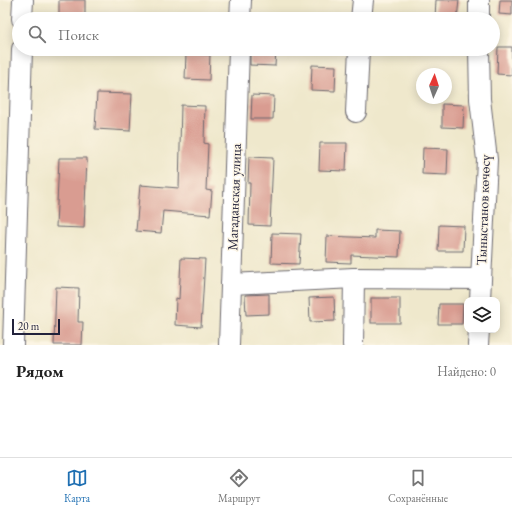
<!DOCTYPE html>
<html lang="ru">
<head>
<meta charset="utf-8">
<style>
	:root { --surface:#fff; --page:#f6f6f6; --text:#222; --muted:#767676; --line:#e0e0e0; --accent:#1f6fb2 }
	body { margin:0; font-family:"EB Garamond",serif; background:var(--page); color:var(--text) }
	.controls { position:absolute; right:12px; bottom:12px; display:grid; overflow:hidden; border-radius:8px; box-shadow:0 2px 10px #0003 }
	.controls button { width:36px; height:36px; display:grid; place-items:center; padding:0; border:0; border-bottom:1px solid var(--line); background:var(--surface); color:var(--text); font:20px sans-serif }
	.compass { position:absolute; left:416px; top:68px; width:36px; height:36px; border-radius:50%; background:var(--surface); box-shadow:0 2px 10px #0003; rotate:3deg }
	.scale { position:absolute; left:12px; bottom:10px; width:48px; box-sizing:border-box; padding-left:4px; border:2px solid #22223b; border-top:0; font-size:11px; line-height:14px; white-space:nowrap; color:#22223b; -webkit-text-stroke:3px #fcf5e5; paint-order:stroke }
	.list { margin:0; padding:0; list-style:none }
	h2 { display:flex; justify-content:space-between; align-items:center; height:52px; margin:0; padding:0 16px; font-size:17px }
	h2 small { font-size:13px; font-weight:400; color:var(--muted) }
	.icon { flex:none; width:22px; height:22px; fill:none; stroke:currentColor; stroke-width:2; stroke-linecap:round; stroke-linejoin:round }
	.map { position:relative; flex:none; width:512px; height:345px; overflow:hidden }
	.search { position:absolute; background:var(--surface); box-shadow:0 2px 10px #0003; left:12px; right:12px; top:12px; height:44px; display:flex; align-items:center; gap:10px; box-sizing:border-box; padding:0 14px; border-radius:22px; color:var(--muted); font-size:15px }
	.sheet { height:112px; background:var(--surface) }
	nav { display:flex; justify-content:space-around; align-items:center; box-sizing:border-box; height:56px; border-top:1px solid var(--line); background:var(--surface); font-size:11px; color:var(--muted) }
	nav a { display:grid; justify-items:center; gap:2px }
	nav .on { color:var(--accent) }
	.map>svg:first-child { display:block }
	.building { fill:#d99c91 }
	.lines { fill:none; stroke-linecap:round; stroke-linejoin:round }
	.minor-casing { stroke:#6a676e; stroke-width:22 }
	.minor { stroke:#fff; stroke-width:20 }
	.labels { text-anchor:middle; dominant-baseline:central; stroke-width:3; stroke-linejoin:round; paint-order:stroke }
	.street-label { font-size:14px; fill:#22223b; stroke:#fcf5e5 }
</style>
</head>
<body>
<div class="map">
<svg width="512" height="345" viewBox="0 0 512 345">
	<rect width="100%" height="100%" fill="#fcf5e5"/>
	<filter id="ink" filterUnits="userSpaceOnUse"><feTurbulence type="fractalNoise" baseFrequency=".025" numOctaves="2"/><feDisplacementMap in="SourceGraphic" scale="8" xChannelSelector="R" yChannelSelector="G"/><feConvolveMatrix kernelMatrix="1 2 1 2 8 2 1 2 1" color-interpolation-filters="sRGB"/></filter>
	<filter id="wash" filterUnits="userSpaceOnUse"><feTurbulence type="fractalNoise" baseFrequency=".012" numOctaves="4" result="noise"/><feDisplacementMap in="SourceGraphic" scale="16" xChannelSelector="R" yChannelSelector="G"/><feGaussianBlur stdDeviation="0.9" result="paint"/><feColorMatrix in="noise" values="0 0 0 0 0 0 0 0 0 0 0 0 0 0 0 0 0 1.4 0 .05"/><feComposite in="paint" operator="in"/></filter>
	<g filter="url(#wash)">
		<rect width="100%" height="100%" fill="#efe8cc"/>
		<g id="blocks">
			<g class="building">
				<polygon points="59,0 85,0 85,16 59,15"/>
				<polygon points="436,0 459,0 457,19 435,18"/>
				<polygon points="500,0 512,0 512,15 499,14"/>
				<polygon points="498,47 512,47 512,75 497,74"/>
				<polygon points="250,49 276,49 275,66 250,65"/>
				<polygon points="186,54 210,55 209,80 185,79"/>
				<polygon points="312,65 336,66 335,91 311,90"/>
				<polygon points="97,93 132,94 130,131 95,129"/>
				<polygon points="252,95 274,96 273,119 251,119"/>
				<polygon points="442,104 464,105 463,128 442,127"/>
				<polygon points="181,105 205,106 204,143 208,144 206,190 212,191 210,215 163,211 161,233 136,231 140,185 179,188"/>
				<polygon points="320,143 347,143 346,171 319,170"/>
				<polygon points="423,148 448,149 447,175 422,174"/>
				<polygon points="249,157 273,158 270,226 249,225 250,183 248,183"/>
				<polygon points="59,158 87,158 84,228 56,227"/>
				<polygon points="439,225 464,226 463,251 438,251"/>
				<polygon points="375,230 400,231 399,257 351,255 351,263 326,262 327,236 375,238"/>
				<polygon points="272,233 301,234 299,264 271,263"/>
				<polygon points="181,258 205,259 201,327 175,325 176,298 179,299"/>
				<polygon points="56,287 79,288 78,322 83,322 82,345 54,345"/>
				<polygon points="269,294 269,314 246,315 245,295"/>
				<polygon points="334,297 335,321 310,322 309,298"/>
				<rect x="371" y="298" width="29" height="25"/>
				<polygon points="439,304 463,304 462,324 438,324"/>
			</g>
		</g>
	</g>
	<g filter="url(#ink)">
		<use href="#blocks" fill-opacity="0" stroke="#6a676e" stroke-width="1"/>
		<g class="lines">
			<defs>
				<g id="minor">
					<polyline points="479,0 479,19"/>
					<polyline points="22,19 23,0"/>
					<polyline points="240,19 241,0"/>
					<polyline points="361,19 363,0"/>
					<polyline points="479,49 480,99 487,160 480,300"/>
					<polyline points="356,112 359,49"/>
					<polyline points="231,284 354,278 480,279"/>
					<polyline points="13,345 22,49"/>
					<polyline points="229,345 239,49"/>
					<polyline points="353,345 354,278"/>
					<polyline points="478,345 479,330"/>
				</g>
			</defs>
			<use href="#minor" class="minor-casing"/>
			<use href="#minor" class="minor"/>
		</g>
	</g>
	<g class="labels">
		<g class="street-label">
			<text transform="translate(234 197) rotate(-88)">Магаданская улица</text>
			<text transform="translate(483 210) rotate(-88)">Тыныстанов көчөсү</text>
		</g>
	</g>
</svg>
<div class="controls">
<button><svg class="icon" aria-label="layers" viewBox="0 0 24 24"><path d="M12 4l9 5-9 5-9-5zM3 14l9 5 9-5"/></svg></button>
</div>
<svg class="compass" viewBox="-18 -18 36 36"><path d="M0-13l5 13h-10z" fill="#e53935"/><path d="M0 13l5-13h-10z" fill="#767676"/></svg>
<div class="scale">20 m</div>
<div class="search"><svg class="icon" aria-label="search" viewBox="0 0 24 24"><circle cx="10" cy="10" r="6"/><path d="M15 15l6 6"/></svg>Поиск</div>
</div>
<section class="sheet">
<h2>Рядом<small>Найдено: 0</small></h2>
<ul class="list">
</ul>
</section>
<nav>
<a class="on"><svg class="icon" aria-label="map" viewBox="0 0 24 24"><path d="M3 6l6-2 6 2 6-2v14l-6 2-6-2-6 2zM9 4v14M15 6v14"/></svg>Карта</a>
<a><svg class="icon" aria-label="directions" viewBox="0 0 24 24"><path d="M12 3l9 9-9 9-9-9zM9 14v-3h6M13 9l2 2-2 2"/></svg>Маршрут</a>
<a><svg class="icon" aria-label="saved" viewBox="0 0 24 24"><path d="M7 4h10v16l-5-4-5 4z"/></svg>Сохранённые</a>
</nav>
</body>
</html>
